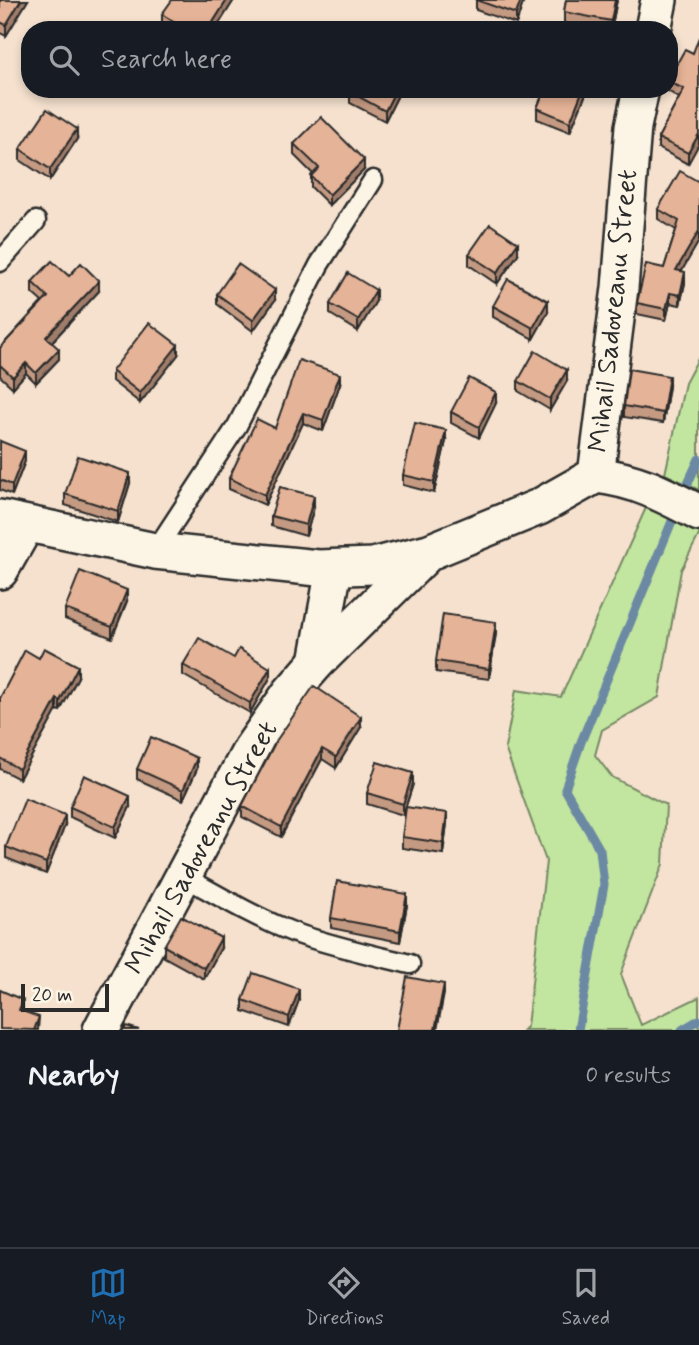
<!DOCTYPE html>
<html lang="en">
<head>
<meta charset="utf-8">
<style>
	:root { --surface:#171b24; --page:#242831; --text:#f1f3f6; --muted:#9ea1a6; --line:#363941; --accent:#1f6fb2 }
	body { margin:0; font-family:Mynerve,sans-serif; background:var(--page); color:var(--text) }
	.scale { position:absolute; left:21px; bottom:18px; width:88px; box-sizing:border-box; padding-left:7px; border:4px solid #2b2b2b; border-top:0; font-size:19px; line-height:24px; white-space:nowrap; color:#2b2b2b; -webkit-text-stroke:5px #fcf5e5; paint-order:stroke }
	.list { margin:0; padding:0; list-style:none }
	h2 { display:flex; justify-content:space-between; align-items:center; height:91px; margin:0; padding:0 28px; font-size:30px }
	h2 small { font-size:23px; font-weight:400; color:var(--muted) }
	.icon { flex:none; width:38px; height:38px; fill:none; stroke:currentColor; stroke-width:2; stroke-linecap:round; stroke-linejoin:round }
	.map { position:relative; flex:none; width:699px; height:1030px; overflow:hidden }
	.search { position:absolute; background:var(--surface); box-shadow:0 4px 10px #0003; left:21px; right:21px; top:21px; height:77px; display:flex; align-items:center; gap:18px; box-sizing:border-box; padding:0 24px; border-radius:28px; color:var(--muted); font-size:26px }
	.sheet { height:217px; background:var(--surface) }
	nav { display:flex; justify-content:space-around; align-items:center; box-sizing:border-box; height:98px; border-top:2px solid var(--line); background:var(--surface); font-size:19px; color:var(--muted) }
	nav a { display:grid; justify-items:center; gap:4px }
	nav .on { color:var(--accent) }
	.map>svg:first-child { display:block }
	.green { fill:#c2e59f; stroke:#768865; stroke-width:2 }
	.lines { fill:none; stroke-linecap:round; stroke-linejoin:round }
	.stream { stroke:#6c89a4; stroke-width:9 }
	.service-casing { stroke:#2b2b2b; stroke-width:23 }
	.minor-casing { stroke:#2b2b2b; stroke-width:40 }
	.service { stroke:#fcf5e5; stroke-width:18 }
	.minor { stroke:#fcf5e5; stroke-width:35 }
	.wall { fill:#c59a82; stroke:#2b2b2b; stroke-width:2 }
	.shaded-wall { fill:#a07d6a; stroke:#2b2b2b; stroke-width:2 }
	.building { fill:#e5b397; stroke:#2b2b2b; stroke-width:2 }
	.labels { text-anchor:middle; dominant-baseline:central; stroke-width:5; stroke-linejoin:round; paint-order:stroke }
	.street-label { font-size:28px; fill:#2b2b2b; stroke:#fcf5e5 }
</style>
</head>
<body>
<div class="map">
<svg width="699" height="1030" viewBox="0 0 699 1030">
	<rect width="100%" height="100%" fill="#f5e1ce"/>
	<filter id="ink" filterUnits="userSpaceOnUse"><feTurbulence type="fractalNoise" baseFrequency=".0143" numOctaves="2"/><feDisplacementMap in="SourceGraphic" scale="14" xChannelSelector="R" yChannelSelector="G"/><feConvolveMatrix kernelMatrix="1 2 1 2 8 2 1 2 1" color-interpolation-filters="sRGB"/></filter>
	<g filter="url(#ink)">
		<g class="green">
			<polygon points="699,357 699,490 665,474 685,383"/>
			<polygon points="649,501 699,530 699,535 681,570 659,697 602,730 595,755 612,777 666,805 663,864 621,974 641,1025 699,997 699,1030 523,1030 527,1026 546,861 505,748 516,690 561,697"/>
		</g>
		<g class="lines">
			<g class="stream">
				<polyline points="682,496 699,459"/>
				<polyline points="578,1030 604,885 600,850 565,789 581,742 677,509"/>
				<polyline points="682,1030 699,1020"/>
			</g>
			<defs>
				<g id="service">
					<polyline points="0,262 36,221"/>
					<polyline points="155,551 237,426 319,265 373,180"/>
					<path d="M183,876c36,20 73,42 112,57 37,13 77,22 115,31"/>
				</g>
				<g id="minor">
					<polyline points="653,30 659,0"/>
					<polyline points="596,475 620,288 633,127 641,89"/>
					<path d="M596,475c41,5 67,19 103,38"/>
					<polyline points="0,518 155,551 318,568 373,566 429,552 539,507 596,475"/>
					<polyline points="0,571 26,525"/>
					<polyline points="317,662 334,569"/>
					<polyline points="101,1030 251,749 290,693 317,662 427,554"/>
				</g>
			</defs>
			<use href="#service" class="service-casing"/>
			<use href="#minor" class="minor-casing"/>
			<use href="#service" class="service"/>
			<use href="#minor" class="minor"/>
		</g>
		<g class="wall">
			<polygon points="0,0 28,0 6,36 0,33"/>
			<polygon points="234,0 215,30 170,30 162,24 162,14"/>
			<polygon points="476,0 524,0 516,24 476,10"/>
			<polygon points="566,0 617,0 611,30 600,30 564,23 564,12"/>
			<polygon points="693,53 688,164 658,148 658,138 679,98 668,91 668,89 669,89 669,78"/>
			<polygon points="401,89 385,121 350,103 350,92"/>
			<polygon points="545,89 588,89 570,132 537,119 537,108"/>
			<polygon points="77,139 50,180 20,160 20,149"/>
			<polygon points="294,144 364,170 329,205 311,187 311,176 313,174 294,155"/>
			<polygon points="699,182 699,241 681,271 685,283 680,305 670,303 666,320 637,314 637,303 664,268 676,230 658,219 658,209"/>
			<polygon points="469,254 518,254 497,284 469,265"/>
			<polygon points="69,276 99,291 52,342 59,359 36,383 26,373 13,388 0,376 0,348 42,302 32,293 32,282"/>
			<polygon points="217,294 275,300 253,331 217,304"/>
			<polygon points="376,301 358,331 330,314 330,304"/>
			<polygon points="493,306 548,312 533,339 493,317"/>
			<polygon points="178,355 140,403 112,381 112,371"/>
			<polygon points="518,381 567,381 550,410 518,391"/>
			<polygon points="340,384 323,431 303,423 265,505 229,489 229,478 275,428"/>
			<polygon points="669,386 663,423 624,417 624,406"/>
			<polygon points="496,403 479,438 451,423 451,412"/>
			<polygon points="0,441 25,461 12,495 0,490"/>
			<polygon points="446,441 434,493 403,485 403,475"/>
			<polygon points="130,483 118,522 65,505 65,494"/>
			<polygon points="314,507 306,536 271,526 271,516"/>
			<polygon points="127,601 112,638 65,619 65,609"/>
			<polygon points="496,633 489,679 436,672 436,661"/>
			<polygon points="183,665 270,678 250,713 183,675"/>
			<polygon points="78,677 60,711 57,710 19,779 0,769 0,698"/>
			<polygon points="361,727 336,768 322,759 281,837 242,817 242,806 276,741"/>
			<polygon points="137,769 197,769 183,800 137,779"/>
			<polygon points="413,784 403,815 367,804 367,793"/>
			<polygon points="70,807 130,807 115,838 70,817"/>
			<polygon points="447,823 443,854 402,848 402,837"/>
			<polygon points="65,825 46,874 6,858 6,847"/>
			<polygon points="407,905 400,942 331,928 331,918"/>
			<polygon points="164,946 221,948 204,979 164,957"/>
			<polygon points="243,1000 299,1000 289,1027 243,1011"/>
		</g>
		<g class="shaded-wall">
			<polygon points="21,0 28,0 6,36 6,25"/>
			<polygon points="227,0 234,0 215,30 208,30"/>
			<polygon points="521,0 524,0 516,24 516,14"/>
			<polygon points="615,0 617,0 611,30 611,21"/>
			<polygon points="396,89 401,89 385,121 385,111"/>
			<polygon points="583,89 588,89 570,132 570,122"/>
			<polygon points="77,129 77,139 50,180 50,169"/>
			<polygon points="699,134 699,144 688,164 688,153"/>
			<polygon points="364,160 364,170 329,205 329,195"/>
			<polygon points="699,231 699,241 676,281 676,270"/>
			<polygon points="518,243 518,254 497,284 497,273"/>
			<polygon points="685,272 685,283 680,305 680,295"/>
			<polygon points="99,281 99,291 46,348 46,337"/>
			<polygon points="275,290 275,300 253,331 253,320"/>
			<polygon points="376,290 376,301 358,331 358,320"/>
			<polygon points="670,293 670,303 666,320 666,309"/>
			<polygon points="548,301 548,312 533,339 533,328"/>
			<polygon points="178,345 178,355 140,403 140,393"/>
			<polygon points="59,349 59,359 36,383 36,373"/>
			<polygon points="26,363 26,373 13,388 13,377"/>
			<polygon points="567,370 567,381 550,410 550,399"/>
			<polygon points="340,374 340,384 323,431 323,420"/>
			<polygon points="669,376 669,386 663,423 663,413"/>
			<polygon points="496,392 496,403 479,438 479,427"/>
			<polygon points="303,413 303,423 265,505 265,495"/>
			<polygon points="446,430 446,441 434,493 434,482"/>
			<polygon points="25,451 25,461 12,495 12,485"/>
			<polygon points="130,473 130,483 118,522 118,511"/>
			<polygon points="314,496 314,507 306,536 306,525"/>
			<polygon points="127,590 127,601 112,638 112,627"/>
			<polygon points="496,622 496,633 489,679 489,669"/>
			<polygon points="78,666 78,677 60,711 60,701"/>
			<polygon points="270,668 270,678 250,713 250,703"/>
			<polygon points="57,699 57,710 19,779 19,769"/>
			<polygon points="361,717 361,727 336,768 336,757"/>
			<polygon points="322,749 322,759 281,837 281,827"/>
			<polygon points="197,758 197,769 183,800 183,790"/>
			<polygon points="413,773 413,784 403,815 403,804"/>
			<polygon points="130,796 130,807 115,838 115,827"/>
			<polygon points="447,813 447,823 443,854 443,843"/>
			<polygon points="65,815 65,825 46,874 46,863"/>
			<polygon points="407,894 407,905 400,942 400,931"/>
			<polygon points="221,938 221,948 204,979 204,968"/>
			<polygon points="444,984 444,994 437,1030 435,1030"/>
			<polygon points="299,989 299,1000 289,1027 289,1017"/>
			<polygon points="23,1000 23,1010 19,1020 19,1010"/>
			<polygon points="39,1017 38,1030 34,1030"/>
		</g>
		<g class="building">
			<polygon points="0,0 21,0 6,25 0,22"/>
			<polygon points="172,0 227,0 208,30 186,30 162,14"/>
			<polygon points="476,0 521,0 516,14"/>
			<polygon points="566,0 615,0 611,21 564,12"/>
			<polygon points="699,37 699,134 688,153 658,138 684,89 669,82 669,78 685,49 693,53"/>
			<polygon points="352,89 396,89 385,111 350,92"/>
			<polygon points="545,89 583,89 570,122 537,108"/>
			<polygon points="47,109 77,129 50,169 20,149"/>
			<polygon points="321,117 364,160 329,195 311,176 319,168 294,144"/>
			<polygon points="680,171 699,182 699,231 676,270 685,272 680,295 670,293 666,309 637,303 646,264 664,268 679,221 658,209"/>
			<polygon points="490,224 518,243 497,273 469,254"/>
			<polygon points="52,261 69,276 81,263 99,281 46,337 59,349 36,373 26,363 13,377 0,365 0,348 48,297 32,282"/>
			<polygon points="238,264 275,290 253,320 217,294"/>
			<polygon points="348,273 376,290 358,320 330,304"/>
			<polygon points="508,279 548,301 533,328 493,306"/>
			<polygon points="149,323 178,345 140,393 112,371"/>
			<polygon points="535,351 567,370 550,399 518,381"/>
			<polygon points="299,360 340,374 323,420 303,413 265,495 229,478 257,419 275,428"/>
			<polygon points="629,369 669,376 663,413 624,406"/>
			<polygon points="469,378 496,392 479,427 451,412"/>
			<polygon points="415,423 446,430 434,482 403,475"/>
			<polygon points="0,441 25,451 12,485 0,480"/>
			<polygon points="78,456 130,473 118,511 65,494"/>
			<polygon points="280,487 314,496 306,525 271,516"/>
			<polygon points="80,571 127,590 112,627 65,609"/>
			<polygon points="443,614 496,622 489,669 436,661"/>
			<polygon points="199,638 234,658 239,649 270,668 250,703 183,665"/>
			<polygon points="44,648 78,666 60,701 57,699 19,769 0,758 0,698 25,650 39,658"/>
			<polygon points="314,686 361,717 336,757 322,749 281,827 242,806 276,741"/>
			<polygon points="151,737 197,758 183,790 137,769"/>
			<polygon points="377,762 413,773 403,804 367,793"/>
			<polygon points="84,775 130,796 115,827 70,807"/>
			<polygon points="25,799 65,815 46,863 6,847"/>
			<polygon points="406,807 447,813 443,843 402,837"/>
			<polygon points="337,881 407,894 400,931 331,918"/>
			<polygon points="181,916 221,938 204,968 164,946"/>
			<polygon points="253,973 299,989 289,1017 243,1000"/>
			<polygon points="407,977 444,984 435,1030 397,1030"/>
			<polygon points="0,990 23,1000 19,1010 39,1017 34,1030 0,1029"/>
			<polygon points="126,1026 139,1030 124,1030"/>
		</g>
	</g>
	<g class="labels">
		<g class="street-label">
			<text transform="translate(614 311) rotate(-84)">Mihail Sadoveanu Street</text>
			<text transform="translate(202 848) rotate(-61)">Mihail Sadoveanu Street</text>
		</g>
	</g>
</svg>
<div class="scale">20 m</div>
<div class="search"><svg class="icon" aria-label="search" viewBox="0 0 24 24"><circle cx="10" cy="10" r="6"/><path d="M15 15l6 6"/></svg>Search here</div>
</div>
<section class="sheet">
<h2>Nearby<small>0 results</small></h2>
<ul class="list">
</ul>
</section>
<nav>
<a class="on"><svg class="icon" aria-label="map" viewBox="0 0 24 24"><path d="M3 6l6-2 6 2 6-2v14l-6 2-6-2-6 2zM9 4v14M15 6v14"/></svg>Map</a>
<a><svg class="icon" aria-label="directions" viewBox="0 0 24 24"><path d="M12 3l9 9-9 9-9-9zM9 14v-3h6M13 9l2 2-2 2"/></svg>Directions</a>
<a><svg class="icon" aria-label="saved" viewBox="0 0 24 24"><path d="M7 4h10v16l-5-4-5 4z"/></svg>Saved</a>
</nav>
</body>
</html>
